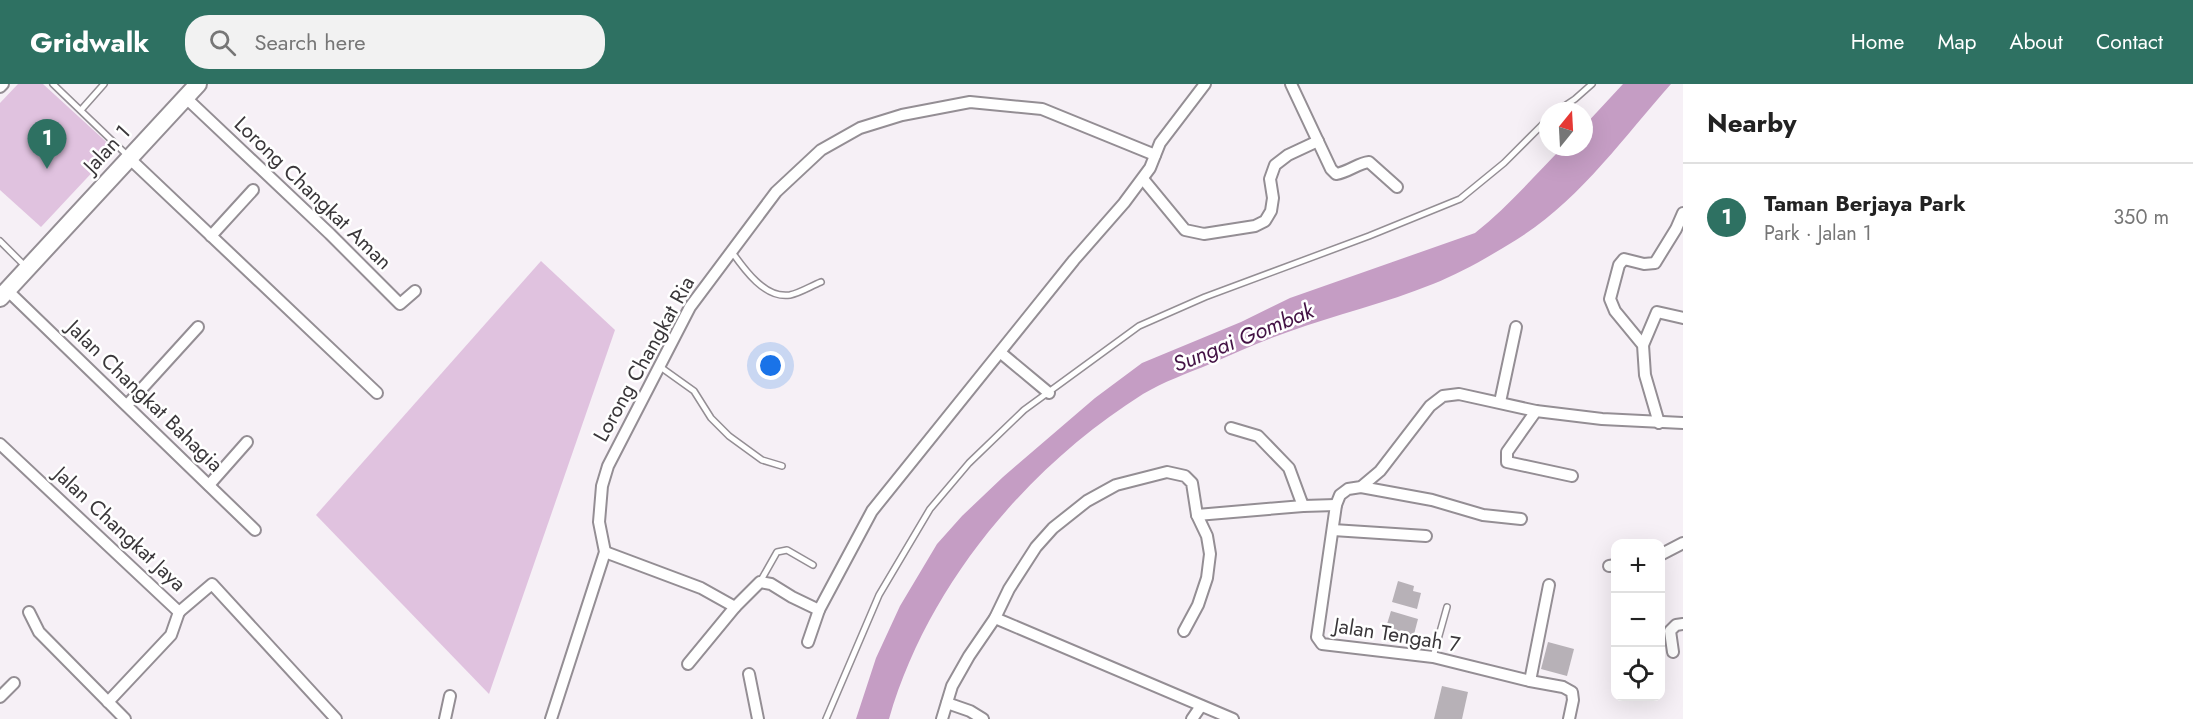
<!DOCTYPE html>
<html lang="en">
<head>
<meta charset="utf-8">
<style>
	:root { --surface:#fff; --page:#f2f2f2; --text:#222; --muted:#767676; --line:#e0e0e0; --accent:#2e7162 }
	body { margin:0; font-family:Jost,sans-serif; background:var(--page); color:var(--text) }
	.controls { position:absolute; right:18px; bottom:18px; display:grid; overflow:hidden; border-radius:12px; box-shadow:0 6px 24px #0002 }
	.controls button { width:54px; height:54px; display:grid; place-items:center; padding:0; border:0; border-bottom:2px solid var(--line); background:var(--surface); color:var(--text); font:30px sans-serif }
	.compass { position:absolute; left:1539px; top:18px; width:54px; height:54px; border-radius:50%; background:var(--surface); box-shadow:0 6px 24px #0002; rotate:18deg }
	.you { position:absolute; left:771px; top:282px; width:21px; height:21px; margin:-15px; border:4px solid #fff; border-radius:50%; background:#1a73e8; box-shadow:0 0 0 9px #1a73e833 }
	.badge { display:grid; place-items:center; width:39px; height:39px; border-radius:50%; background:var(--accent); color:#fff; font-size:20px; font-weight:700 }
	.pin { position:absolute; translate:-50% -50px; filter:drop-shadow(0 2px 3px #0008) }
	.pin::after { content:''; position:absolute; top:32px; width:21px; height:18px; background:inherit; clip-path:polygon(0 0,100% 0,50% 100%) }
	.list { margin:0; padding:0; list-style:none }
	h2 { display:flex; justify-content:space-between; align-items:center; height:78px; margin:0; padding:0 24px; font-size:26px }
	h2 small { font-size:20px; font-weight:400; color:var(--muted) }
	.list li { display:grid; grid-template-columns:39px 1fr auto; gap:18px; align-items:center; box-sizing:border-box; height:108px; padding:0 24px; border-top:2px solid var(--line) }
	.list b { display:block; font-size:22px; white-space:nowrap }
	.list p { margin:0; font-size:20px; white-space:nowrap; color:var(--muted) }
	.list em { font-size:20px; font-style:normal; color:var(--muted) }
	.icon { flex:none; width:33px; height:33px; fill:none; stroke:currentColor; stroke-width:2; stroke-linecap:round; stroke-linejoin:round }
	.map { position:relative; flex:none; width:1683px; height:635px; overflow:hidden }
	header { display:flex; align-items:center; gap:36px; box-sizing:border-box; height:84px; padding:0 30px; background:var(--accent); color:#fff }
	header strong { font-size:28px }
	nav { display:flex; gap:33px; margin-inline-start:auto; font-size:21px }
	.search { width:420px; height:54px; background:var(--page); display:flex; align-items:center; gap:15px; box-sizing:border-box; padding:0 21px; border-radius:24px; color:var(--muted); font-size:22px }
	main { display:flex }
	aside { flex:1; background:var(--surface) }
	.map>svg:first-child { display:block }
	.green { fill:#e0c2df }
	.water { fill:#c59dc4 }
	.building { fill:#b7b1b7 }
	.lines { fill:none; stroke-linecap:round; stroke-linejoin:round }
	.lane-casing { stroke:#948e94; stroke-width:8 }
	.street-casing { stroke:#948e94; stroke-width:14 }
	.secondary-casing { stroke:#948e94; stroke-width:20 }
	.lane { stroke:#fff; stroke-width:5 }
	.street { stroke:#fff; stroke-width:10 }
	.secondary { stroke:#fff; stroke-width:16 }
	.labels { text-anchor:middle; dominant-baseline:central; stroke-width:5; stroke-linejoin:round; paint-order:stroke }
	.street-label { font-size:21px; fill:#3a373a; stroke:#fff }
	.water-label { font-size:22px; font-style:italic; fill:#441345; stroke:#fff }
</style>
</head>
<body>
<header>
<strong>Gridwalk</strong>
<div class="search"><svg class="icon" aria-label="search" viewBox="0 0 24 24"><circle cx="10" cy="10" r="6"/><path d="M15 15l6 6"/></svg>Search here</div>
<nav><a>Home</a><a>Map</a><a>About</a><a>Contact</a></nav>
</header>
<main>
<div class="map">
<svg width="1683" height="635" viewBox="0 0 1683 635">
	<rect width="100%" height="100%" fill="#f6f0f6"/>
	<g class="green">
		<polygon points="18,0 43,0 114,65 41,143 0,106 0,19"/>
		<polygon points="541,177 615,246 489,610 316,431"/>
	</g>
	<path class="water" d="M1623,0h48c-48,54 -92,117 -155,156 -26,16 -55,33 -83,44 -47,19 -98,31 -145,48 -27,9 -52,21 -78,32 -22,9 -47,18 -67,30 -116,73 -216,192 -254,325h-33l20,-61 24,-52 37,-62 25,-28 41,-39 92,-79 47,-35 99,-41 49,-24 185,-65c33,-26 59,-57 88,-86h21v-21z"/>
	<g class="building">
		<polygon points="1398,497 1414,502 1413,507 1421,509 1417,525 1392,518"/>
		<polygon points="1391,527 1418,535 1412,558 1384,550"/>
		<polygon points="1548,558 1574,565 1567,592 1541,585"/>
		<polygon points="1442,602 1468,608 1462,635 1434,635"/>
	</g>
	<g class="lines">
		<defs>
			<g id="lane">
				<polyline points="53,0 128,72"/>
				<polyline points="81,26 104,0"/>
				<polyline points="1557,27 1575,15 1592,0"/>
				<polyline points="0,157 26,183"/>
				<path d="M732,168c12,17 33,47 58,43 10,-2 21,-9 31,-13"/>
				<polyline points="659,282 694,307 711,334 729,352 762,376 782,382"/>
				<polyline points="760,498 777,468 787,466 813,481"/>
				<polyline points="1433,573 1447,523"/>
				<polyline points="826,635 879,511 930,425 969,379 1024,326 1139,242 1205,213 1369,152 1460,115 1504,79 1548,35"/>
			</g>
			<g id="street">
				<path d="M1291,0l40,85 5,5c13,-2 22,-11 33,-12l28,25"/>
				<polyline points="0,3 3,0"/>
				<polyline points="185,13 330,150 400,220 415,207"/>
				<polyline points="129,74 377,309"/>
				<polyline points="1143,95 1185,146 1204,150 1255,142 1265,137 1271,127 1273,114 1270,95 1275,81 1288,71 1318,57"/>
				<polyline points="211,152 253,106"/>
				<polyline points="7,206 255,446"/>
				<polyline points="1643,261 1657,228 1683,234"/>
				<polyline points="1001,269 1049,309"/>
				<polyline points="1500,318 1516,243"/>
				<polyline points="127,321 198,243"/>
				<polyline points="1536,327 1507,368 1507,378 1572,392"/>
				<polyline points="1659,339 1645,291 1643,261 1615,227 1610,215 1619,181 1624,175 1644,180 1655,179 1676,145 1683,129"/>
				<polyline points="1231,344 1258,352 1289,384 1303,422 1336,421"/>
				<polyline points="0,360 179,528"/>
				<polyline points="209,401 247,358"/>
				<polyline points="1361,403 1432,416 1483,431 1521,435"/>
				<polyline points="1197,431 1303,422"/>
				<polyline points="1333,446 1426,452"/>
				<polyline points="605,468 701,504 735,523 688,580"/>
				<polyline points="1660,471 1683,459"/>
				<polyline points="1609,482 1616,481"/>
				<polyline points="735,523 760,498 771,500 792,513 819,526"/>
				<polyline points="29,528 39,548 125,635"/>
				<polyline points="179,528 212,500 336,635"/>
				<polyline points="995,534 1233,635"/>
				<polyline points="808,558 819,526 872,427 1074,176 1124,119 1150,84 1160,59 1205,0"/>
				<polyline points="1673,568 1670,547 1676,541 1683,540"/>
				<polyline points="749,590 758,635"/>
				<polyline points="1530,597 1549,501"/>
				<polyline points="0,613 14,599"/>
				<polyline points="108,618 171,551 179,528"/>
				<polyline points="947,619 970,627 983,635"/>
				<polyline points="445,635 450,612"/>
				<polyline points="551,635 605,468 599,438 602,402 608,382 690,223 776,108 821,66 860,44 902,31 970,18 1042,25 1155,71"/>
				<polyline points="942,635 952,602 969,572 995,534 1009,505 1036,463 1053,444 1087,417 1116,401 1167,388 1185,392 1192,399 1197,431 1207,452 1210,470 1207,494 1198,521 1184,547"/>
				<polyline points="1192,635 1201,622"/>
				<polyline points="1569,635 1573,616 1572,608 1563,603 1530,597 1433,573 1322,560 1317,553 1336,421 1340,411 1348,405 1361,403 1380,387 1430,322 1443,312 1459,310 1536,327 1602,335 1683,339"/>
			</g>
			<polyline id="secondary" points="0,214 198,0"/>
		</defs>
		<use href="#lane" class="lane-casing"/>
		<use href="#street" class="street-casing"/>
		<use href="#secondary" class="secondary-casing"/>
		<use href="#lane" class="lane"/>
		<use href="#street" class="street"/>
		<use href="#secondary" class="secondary"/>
	</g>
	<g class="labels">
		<g class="street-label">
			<text transform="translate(107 65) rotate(-47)">Jalan 1</text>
			<text transform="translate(313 109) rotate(44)">Lorong Changkat Aman</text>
			<text transform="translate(644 275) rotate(-61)">Lorong Changkat Ria</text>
			<text transform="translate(145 312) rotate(44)">Jalan Changkat Bahagia</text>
			<text transform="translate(120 445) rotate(43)">Jalan Changkat Jaya</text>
			<text transform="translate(1397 551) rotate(9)">Jalan Tengah 7</text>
		</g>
		<g class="water-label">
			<text transform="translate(1243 253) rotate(-22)">Sungai Gombak</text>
		</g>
	</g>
</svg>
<div class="controls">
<button>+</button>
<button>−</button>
<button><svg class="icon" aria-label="locate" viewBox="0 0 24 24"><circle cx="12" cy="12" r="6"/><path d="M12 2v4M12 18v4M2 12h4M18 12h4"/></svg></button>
</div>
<svg class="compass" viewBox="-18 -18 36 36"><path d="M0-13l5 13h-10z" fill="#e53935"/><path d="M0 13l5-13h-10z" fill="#767676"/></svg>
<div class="you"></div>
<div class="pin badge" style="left:47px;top:85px">1</div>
</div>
<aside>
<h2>Nearby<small></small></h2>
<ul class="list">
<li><span class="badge">1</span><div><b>Taman Berjaya Park</b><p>Park · Jalan 1</p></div><em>350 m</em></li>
</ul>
</aside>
</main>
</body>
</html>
